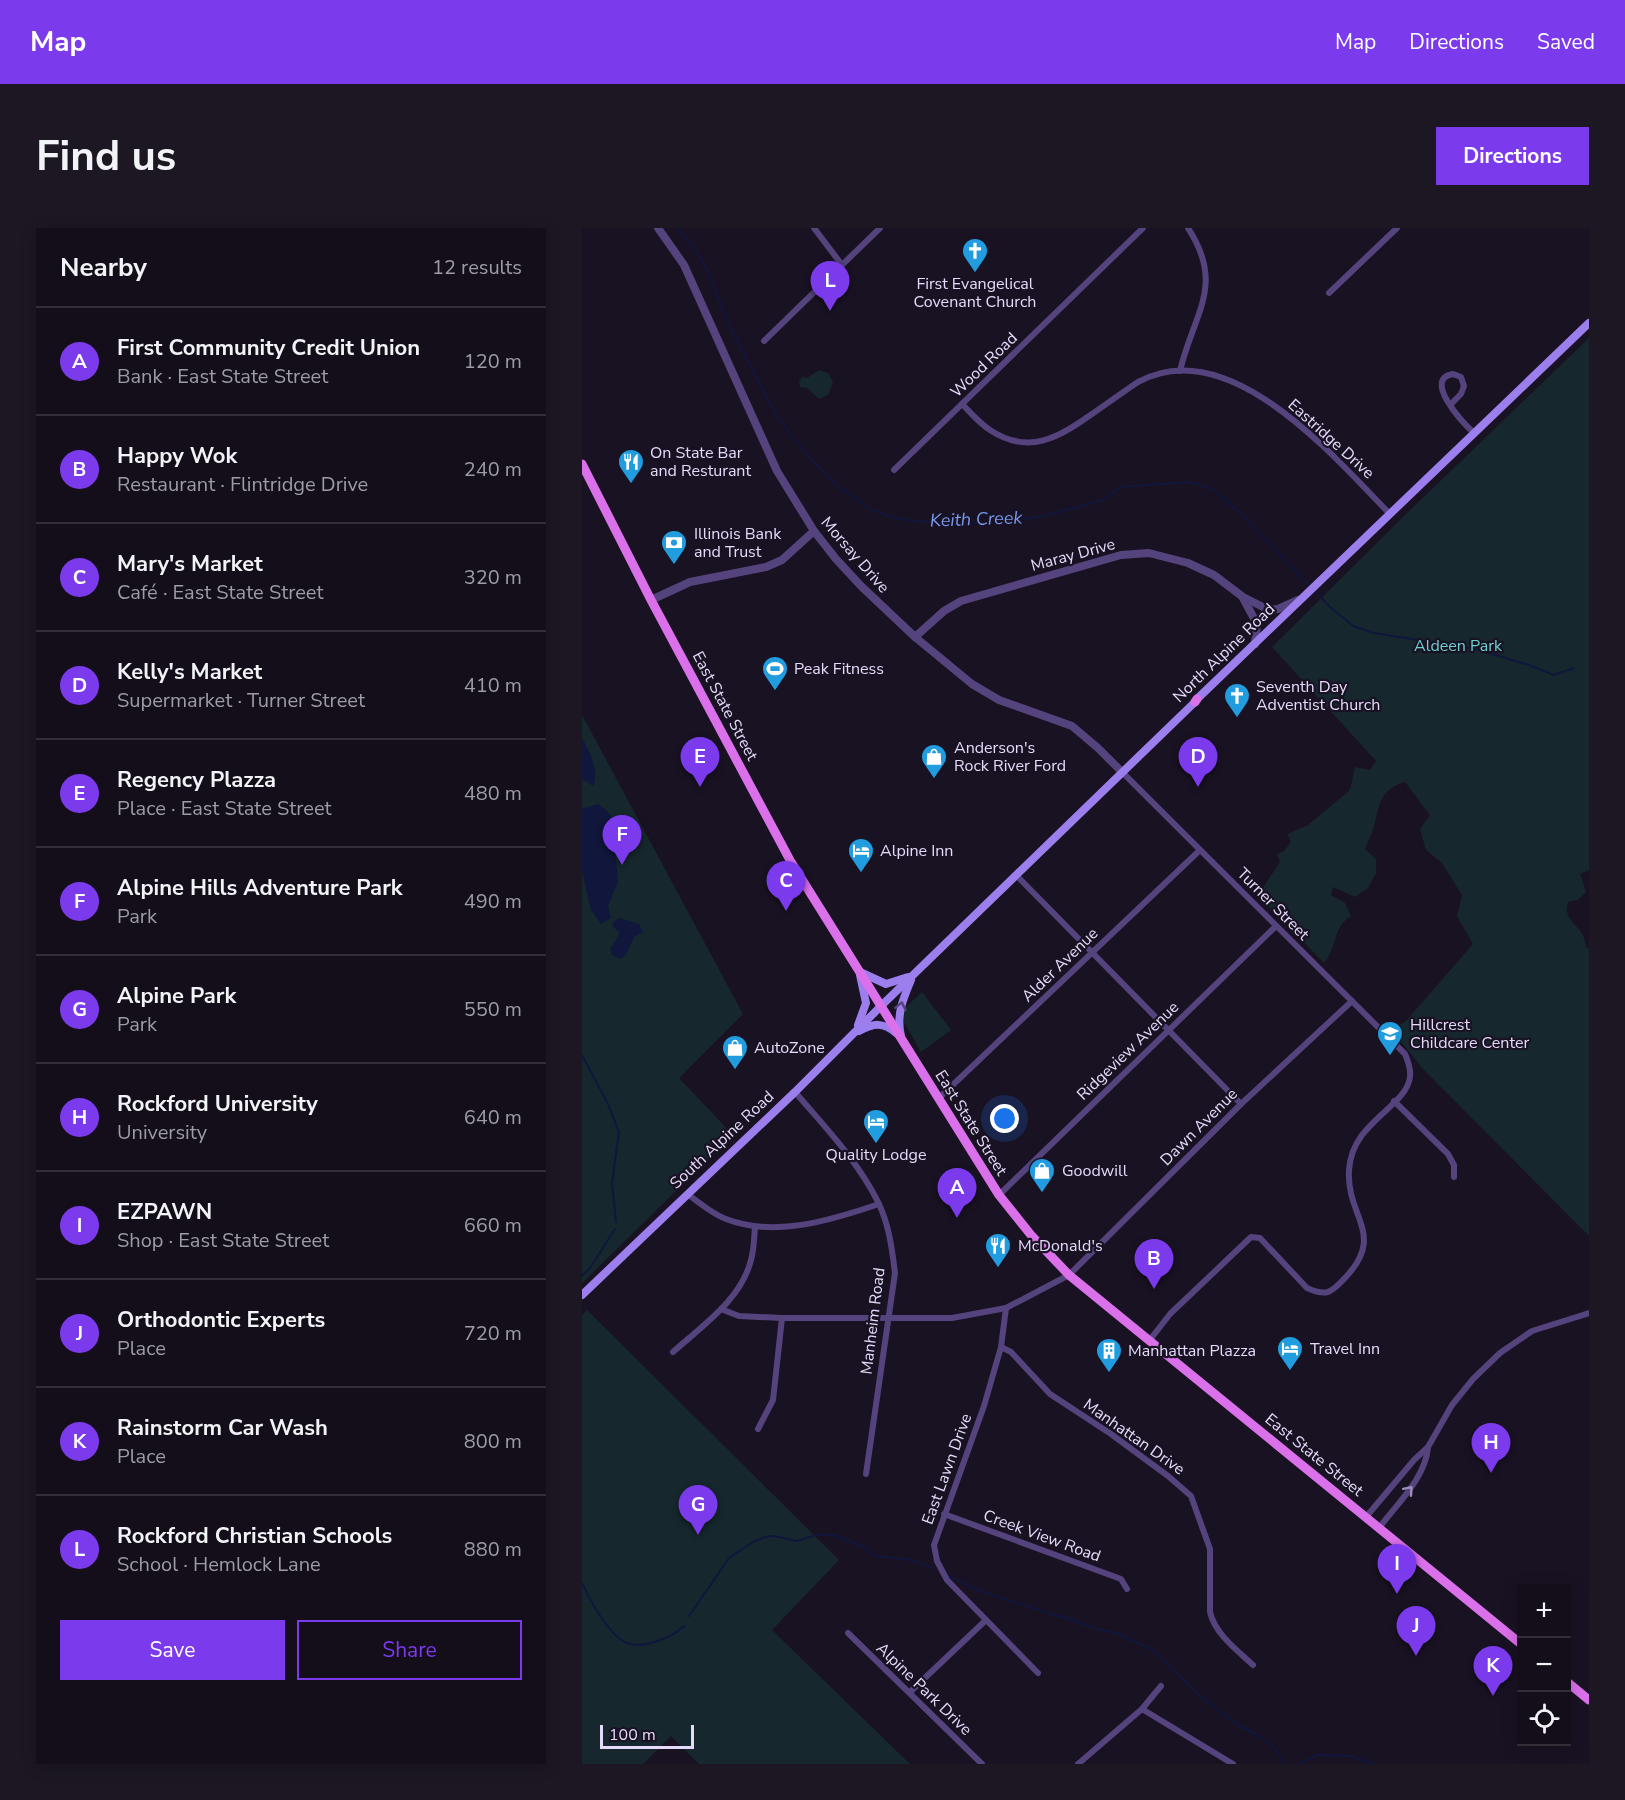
<!DOCTYPE html>
<html lang="en">
<head>
<meta charset="utf-8">
<style>
	:root { --surface:#130e1a; --page:#1c1723; --text:#f1f3f6; --muted:#9d9ca2; --line:#322e39; --accent:#7c3aed }
	body { margin:0; font-family:"Nunito Sans",sans-serif; background:var(--page); color:var(--text) }
	.controls { position:absolute; right:18px; bottom:18px; display:grid; overflow:hidden; border-radius:0px; box-shadow:0 3px 15px #0003 }
	.controls button { width:54px; height:54px; display:grid; place-items:center; padding:0; border:0; border-bottom:2px solid var(--line); background:var(--surface); color:var(--text); font:30px sans-serif }
	.scale { position:absolute; left:18px; bottom:15px; width:94px; box-sizing:border-box; padding-left:6px; border:3px solid #e5dafa; border-top:0; font-size:16px; line-height:21px; white-space:nowrap; color:#e5dafa; -webkit-text-stroke:4px #191223; paint-order:stroke }
	.you { position:absolute; left:423px; top:891px; width:21px; height:21px; margin:-15px; border:4px solid #fff; border-radius:50%; background:#1a73e8; box-shadow:0 0 0 9px #1a73e833 }
	.badge { display:grid; place-items:center; width:39px; height:39px; border-radius:50%; background:var(--accent); color:#fff; font-size:20px; font-weight:700 }
	.pin { position:absolute; translate:-50% -50px; filter:drop-shadow(0 2px 3px #0008) }
	.pin::after { content:''; position:absolute; top:32px; width:21px; height:18px; background:inherit; clip-path:polygon(0 0,100% 0,50% 100%) }
	.list { margin:0; padding:0; list-style:none }
	h2 { display:flex; justify-content:space-between; align-items:center; height:78px; margin:0; padding:0 24px; font-size:26px }
	h2 small { font-size:20px; font-weight:400; color:var(--muted) }
	.list li { display:grid; grid-template-columns:39px 1fr auto; gap:18px; align-items:center; box-sizing:border-box; height:108px; padding:0 24px; border-top:2px solid var(--line) }
	.list b { display:block; font-size:22px; white-space:nowrap }
	.list p { margin:0; font-size:20px; white-space:nowrap; color:var(--muted) }
	.list em { font-size:20px; font-style:normal; color:var(--muted) }
	.actions { display:flex; gap:12px; padding:18px 24px }
	.actions a { flex:1; padding:14px 0; border:2px solid var(--accent); border-radius:0px; text-align:center; font-size:21px; color:var(--accent) }
	.actions .main { background:var(--accent); color:#fff }
	.icon { flex:none; width:33px; height:33px; fill:none; stroke:currentColor; stroke-width:2; stroke-linecap:round; stroke-linejoin:round }
	.map { position:relative; flex:none; width:1007px; height:1536px; overflow:hidden; border-radius:0px }
	header { display:flex; align-items:center; gap:36px; box-sizing:border-box; height:84px; padding:0 30px; background:var(--accent); color:#fff }
	header strong { font-size:28px }
	nav { display:flex; gap:33px; margin-inline-start:auto; font-size:21px }
	.intro { display:flex; align-items:center; justify-content:space-between; box-sizing:border-box; height:144px; padding:0 36px }
	h1 { margin:0; font-size:42px }
	.button { padding:15px 27px; border-radius:0px; background:var(--accent); color:#fff; font-size:21px; font-weight:700 }
	main { display:flex; gap:36px; padding:0 36px }
	aside { flex:1; background:var(--surface); border-radius:0px; box-shadow:0 3px 15px #0003 }
	.map>svg:first-child { display:block }
	.green { fill:#16282d }
	.water { fill:#11163d }
	.lines { fill:none; stroke-linecap:round; stroke-linejoin:round }
	.stream { stroke:#11163d; stroke-width:2 }
	.minor { stroke:#54437c; stroke-width:6 }
	.tertiary { stroke:#54437c; stroke-width:8 }
	.secondary { stroke:#9c7eed; stroke-width:8 }
	.primary { stroke:#db70eb; stroke-width:9 }
	.oneway { stroke:#54437e }
	.oneway2 { stroke:#9c8ebb }
	.labels { text-anchor:middle; dominant-baseline:central; stroke-width:4.5; stroke-linejoin:round; paint-order:stroke }
	.poi-label { font-size:16px; fill:#e5dafa; stroke:#191223; text-anchor:start }
	.street-label { font-size:16px; fill:#e5dafa; stroke:#191223 }
	.park-label { font-size:16px; fill:#6fd0d0; stroke:#191223 }
	.water-label { font-size:18px; font-style:italic; fill:#7698ec; stroke:#191223 }
</style>
</head>
<body>
<header>
<strong>Map</strong>
<nav><a>Map</a><a>Directions</a><a>Saved</a></nav>
</header>
<div class="intro"><h1>Find us</h1><a class="button">Directions</a></div>
<main>
<aside>
<h2>Nearby<small>12 results</small></h2>
<ul class="list">
<li><span class="badge">A</span><div><b>First Community Credit Union</b><p>Bank · East State Street</p></div><em>120 m</em></li>
<li><span class="badge">B</span><div><b>Happy Wok</b><p>Restaurant · Flintridge Drive</p></div><em>240 m</em></li>
<li><span class="badge">C</span><div><b>Mary's Market</b><p>Café · East State Street</p></div><em>320 m</em></li>
<li><span class="badge">D</span><div><b>Kelly's Market</b><p>Supermarket · Turner Street</p></div><em>410 m</em></li>
<li><span class="badge">E</span><div><b>Regency Plazza</b><p>Place · East State Street</p></div><em>480 m</em></li>
<li><span class="badge">F</span><div><b>Alpine Hills Adventure Park</b><p>Park</p></div><em>490 m</em></li>
<li><span class="badge">G</span><div><b>Alpine Park</b><p>Park</p></div><em>550 m</em></li>
<li><span class="badge">H</span><div><b>Rockford University</b><p>University</p></div><em>640 m</em></li>
<li><span class="badge">I</span><div><b>EZPAWN</b><p>Shop · East State Street</p></div><em>660 m</em></li>
<li><span class="badge">J</span><div><b>Orthodontic Experts</b><p>Place</p></div><em>720 m</em></li>
<li><span class="badge">K</span><div><b>Rainstorm Car Wash</b><p>Place</p></div><em>800 m</em></li>
<li><span class="badge">L</span><div><b>Rockford Christian Schools</b><p>School · Hemlock Lane</p></div><em>880 m</em></li>
</ul>
<div class="actions"><a class="main">Save</a><a>Share</a></div>
</aside>
<div class="map">
<svg width="1007" height="1536" viewBox="0 0 1007 1536">
	<rect width="100%" height="100%" fill="#191223"/>
	<g class="green">
		<path d="M1007,110v532l-9,4 6,18 -8,8 -9,1c-7,15 5,21 12,31 3,4 4,10 5,15l3,2v287l-167,-168 -31,-39 15,-8 67,-77 -16,-28 5,-21 -20,-32 -16,-13 -6,-21 10,-14 -25,-33c-26,8 -25,22 -31,44 -2,8 -6,15 -9,23l11,10v14l-8,15 -13,9 -22,-10 -2,8 14,8 6,13c-19,12 -13,30 -27,47l-66,-68 22,-33 -3,-8 7,-3 7,-9 -4,-8 21,-9 42,-35 5,-23 15,3 6,-9 -104,-114 132,-131z"/>
		<polygon points="237,142 246,145 251,154 246,167 237,171 225,160 218,159 217,154 220,149 225,150"/>
		<polygon points="0,487 161,786 97,850 151,907 0,1055"/>
		<polygon points="340,764 369,802 339,824 322,794 320,783"/>
		<polygon points="5,1082 257,1332 190,1402 328,1536 117,1536 89,1508 61,1536 0,1536 0,1087"/>
	</g>
	<g class="water">
		<path d="M0,510c7,12 18,35 11,48l-11,-7z"/>
		<polygon points="16,576 24,582 30,590 36,654 26,678 29,690 19,696 9,682 0,643 0,581"/>
		<polygon points="38,690 57,696 61,704 52,709 44,727 38,731 30,727 28,721 37,707 37,704 30,698 32,693"/>
	</g>
	<g class="lines">
		<g class="stream">
			<polyline points="96,0 115,24 126,44 148,99 194,187 226,228 252,255 286,280 312,290 326,292 367,296 431,293 461,288 522,272 538,259 608,254 630,261 656,283 728,358"/>
			<polyline points="732,362 748,379 771,398 792,405 893,421 947,437 972,447 992,440"/>
			<polyline points="0,827 26,876 37,904 30,955 34,994"/>
			<polyline points="0,1048 8,1040 33,1001"/>
			<polyline points="364,1347 401,1364 476,1388 486,1390 512,1400 536,1406 569,1421 623,1472 656,1497 670,1504 692,1519 702,1536"/>
			<path d="M0,1355c7,16 28,54 45,60 11,4 22,1 33,-3 9,-3 17,-7 24,-14"/>
			<polyline points="107,1388 147,1330 171,1314 183,1309 192,1308 215,1313 234,1307 252,1307 282,1319 293,1328 330,1332 351,1340"/>
			<polyline points="718,1536 735,1527 768,1528 792,1536"/>
		</g>
		<g class="minor">
			<polyline points="232,0 260,37"/>
			<polyline points="747,65 815,0"/>
			<polyline points="182,113 298,0"/>
			<path d="M598,143c13,-57 46,-85 8,-143"/>
			<path d="M380,176c9,9 17,19 28,26 39,26 69,7 102,-16 16,-11 31,-22 46,-32 91,-50 195,74 251,131"/>
			<path d="M869,176l10,-10 3,-8 -3,-9 -8,-3c-31,5 10,49 21,59"/>
			<polyline points="312,242 561,0"/>
			<path d="M540,544l283,282c3,7 6,15 5,23 -4,31 -58,44 -61,93 -3,48 39,65 -6,110 -13,14 -18,16 -36,8l-47,-50 -9,-1 -81,77 -21,27"/>
			<polyline points="434,647 659,876"/>
			<path d="M213,864c29,34 63,69 83,110 11,22 14,47 17,71l-29,201"/>
			<polyline points="356,871 618,622"/>
			<polyline points="812,873 866,926 872,937 872,949"/>
			<path d="M105,966c12,8 25,20 39,25 49,19 106,1 153,-15"/>
			<polyline points="417,967 694,698"/>
			<polyline points="424,1080 419,1119 402,1178 352,1317 355,1333 365,1352 456,1445"/>
			<polyline points="139,1081 157,1088 200,1090 370,1090 424,1080 487,1047 659,876 770,773"/>
			<path d="M419,1119l10,5 39,42 61,40 57,42 23,20 19,53v63c5,22 27,38 43,53"/>
			<path d="M91,1124c29,-26 68,-52 78,-92 3,-10 3,-22 4,-33"/>
			<polyline points="176,1201 191,1172 200,1090"/>
			<polyline points="362,1286 539,1351 545,1361"/>
			<polyline points="784,1289 832,1232 846,1219 870,1177 891,1151 918,1125 950,1103 1007,1085"/>
			<path d="M797,1300c18,-24 47,-51 49,-81"/>
			<polyline points="266,1405 400,1536"/>
			<polyline points="328,1464 404,1392"/>
			<polyline points="560,1481 651,1536"/>
			<polyline points="496,1536 560,1481 579,1458"/>
		</g>
		<g class="tertiary">
			<polyline points="76,0 102,37 195,243 232,303 254,331 279,358 333,409 390,456 417,472 490,498 516,520 540,544"/>
			<polyline points="661,370 675,396 673,416"/>
			<polyline points="69,372 108,354 184,339 200,332 232,303"/>
			<polyline points="333,409 362,383 379,373 539,327 567,325 606,335 632,347 661,369 687,382 696,381 716,372"/>
		</g>
		<g class="secondary">
			<polyline points="615,471 1007,95"/>
			<polyline points="278,744 304,756 326,749"/>
			<polyline points="276,797 284,775 278,747"/>
			<path d="M277,803c15,-8 24,-9 37,2"/>
			<path d="M319,808c-5,-21 2,-37 10,-56"/>
			<polyline points="0,1067 213,864 299,778 613,474"/>
		</g>
		<g class="primary">
			<polyline points="0,236 69,372 209,634 417,967 449,1007 487,1047 939,1416"/>
			<polyline points="613,474 615,471"/>
			<polyline points="984,1453 1007,1472"/>
		</g>
	</g>
	<defs><path id="oneway-chevron" d="M-2-3.5L2.5 0L-2 3.5" fill="none" stroke-width="1.6" stroke-linecap="round" stroke-linejoin="round" transform="scale(1.5)"/></defs>
	<use class="oneway" href="#oneway-chevron" transform="translate(319 778) rotate(-78)"/>
	<use class="oneway2" href="#oneway-chevron" transform="translate(827 1262) rotate(-49)"/>
	<defs>
		<symbol id="church-pin" viewBox="-11 -11 22 30"><path d="M0 17L-7.5 6A9.5 9.5 0 1 1 7.5 6Z" fill="#209cdf" stroke="#191223"/><path d="M-1.2-6h2.4v3.5h3.3v2.4h-3.3V6h-2.4V-.1h-3.3v-2.4h3.3Z" fill="#fff"/></symbol>
		<symbol id="restaurant-pin" viewBox="-11 -11 22 30"><path d="M0 17L-7.5 6A9.5 9.5 0 1 1 7.5 6Z" fill="#209cdf" stroke="#191223"/><path d="M-5-6h1v4h1v-4h1v4h1v-4h1v5L-1.5 .5V6h-2V.5L-5-1ZM5-6V6H3V1.5H1.5Q1.5-4 5-6Z" fill="#fff"/></symbol>
		<symbol id="bank-pin" viewBox="-11 -11 22 30"><path d="M0 17L-7.5 6A9.5 9.5 0 1 1 7.5 6Z" fill="#209cdf" stroke="#191223"/><path d="M-6-4H6V4H-6ZM0-2.3a2.3 2.3 0 1 0 0 4.6a2.3 2.3 0 1 0 0-4.6Z" fill="#fff"/></symbol>
		<symbol id="stadium-pin" viewBox="-11 -11 22 30"><path d="M0 17L-7.5 6A9.5 9.5 0 1 1 7.5 6Z" fill="#209cdf" stroke="#191223"/><path d="M0-5a6.5 5 0 1 0 0 10a6.5 5 0 1 0 0-10ZM-3.5-1.8h7v3.6h-7Z" fill="#fff"/></symbol>
		<symbol id="shop-pin" viewBox="-11 -11 22 30"><path d="M0 17L-7.5 6A9.5 9.5 0 1 1 7.5 6Z" fill="#209cdf" stroke="#191223"/><path d="M-5-2.5h2.3a2.7 3.5 0 0 1 5.4 0H5L5.5 6h-11ZM-1.5-2.5h3a1.5 2.3 0 0 0-3 0Z" fill="#fff"/></symbol>
		<symbol id="hotel-pin" viewBox="-11 -11 22 30"><path d="M0 17L-7.5 6A9.5 9.5 0 1 1 7.5 6Z" fill="#209cdf" stroke="#191223"/><path d="M-6-4.5h1.5V1H6V5H4.5V3h-9V5H-6ZM-4 0a1.8 1.8 0 1 1 3.6 0ZM.5 0V-2.5h3Q6-2.5 6 0Z" fill="#fff"/></symbol>
		<symbol id="school-pin" viewBox="-11 -11 22 30"><path d="M0 17L-7.5 6A9.5 9.5 0 1 1 7.5 6Z" fill="#209cdf" stroke="#191223"/><path d="M0-5L7-2L0 1L-7-2ZM-4 1L0 2.5L4 1V4Q0 6-4 4Z" fill="#fff"/></symbol>
		<symbol id="building-pin" viewBox="-11 -11 22 30"><path d="M0 17L-7.5 6A9.5 9.5 0 1 1 7.5 6Z" fill="#209cdf" stroke="#191223"/><path d="M-4-6H4V6H1V3H-1V6H-4ZM-2.5-4.3h1.7v1.8h-1.7ZM.8-4.3h1.7v1.8H.8ZM-2.5-1h1.7V.8h-1.7ZM.8-1h1.7V.8H.8Z" fill="#fff"/></symbol>
	</defs>
	<g fill-rule="evenodd">
		<use href="#church-pin" x="378" y="8" width="30" height="40"/>
		<use href="#restaurant-pin" x="34" y="219" width="30" height="40"/>
		<use href="#bank-pin" x="77" y="300" width="30" height="40"/>
		<use href="#stadium-pin" x="178" y="426" width="30" height="40"/>
		<use href="#church-pin" x="640" y="453" width="30" height="40"/>
		<use href="#shop-pin" x="337" y="514" width="30" height="40"/>
		<use href="#hotel-pin" x="264" y="608" width="30" height="40"/>
		<use href="#school-pin" x="793" y="791" width="30" height="40"/>
		<use href="#shop-pin" x="138" y="805" width="30" height="40"/>
		<use href="#hotel-pin" x="279" y="879" width="30" height="40"/>
		<use href="#shop-pin" x="445" y="928" width="30" height="40"/>
		<use href="#restaurant-pin" x="401" y="1003" width="30" height="40"/>
		<use href="#hotel-pin" x="693" y="1106" width="30" height="40"/>
		<use href="#building-pin" x="512" y="1108" width="30" height="40"/>
	</g>
	<g class="labels">
		<g class="poi-label">
			<text x="393" y="56" text-anchor="middle">First Evangelical<tspan x="393" dy="18">Covenant Church</tspan></text>
			<text x="68" y="225">On State Bar<tspan x="68" dy="18">and Resturant</tspan></text>
			<text x="112" y="306">Illinois Bank<tspan x="112" dy="18">and Trust</tspan></text>
			<text x="212" y="441">Peak Fitness</text>
			<text x="674" y="459">Seventh Day<tspan x="674" dy="18">Adventist Church</tspan></text>
			<text x="372" y="520">Anderson's<tspan x="372" dy="18">Rock River Ford</tspan></text>
			<text x="298" y="623">Alpine Inn</text>
			<text x="828" y="797">Hillcrest<tspan x="828" dy="18">Childcare Center</tspan></text>
			<text x="172" y="820">AutoZone</text>
			<text x="294" y="927" text-anchor="middle">Quality Lodge</text>
			<text x="480" y="943">Goodwill</text>
			<text x="436" y="1018">McDonald's</text>
			<text x="728" y="1121">Travel Inn</text>
			<text x="546" y="1123">Manhattan Plazza</text>
		</g>
		<g class="street-label">
			<text transform="translate(402 137) rotate(-44)">Wood Road</text>
			<text transform="translate(749 211) rotate(42)">Eastridge Drive</text>
			<text transform="translate(273 327) rotate(49)">Morsay Drive</text>
			<text transform="translate(491 327) rotate(-15)">Maray Drive</text>
			<text transform="translate(642 425) rotate(-44)">North Alpine Road</text>
			<text transform="translate(143 478) rotate(62)">East State Street</text>
			<text transform="translate(691 676) rotate(45)">Turner Street</text>
			<text transform="translate(478 737) rotate(-44)">Alder Avenue</text>
			<text transform="translate(546 823) rotate(-44)">Ridgeview Avenue</text>
			<text transform="translate(389 895) rotate(58)">East State Street</text>
			<text transform="translate(617 899) rotate(-45)">Dawn Avenue</text>
			<text transform="translate(140 912) rotate(-43)">South Alpine Road</text>
			<text transform="translate(291 1093) rotate(-83)">Manheim Road</text>
			<text transform="translate(552 1209) rotate(35)">Manhattan Drive</text>
			<text transform="translate(732 1227) rotate(39)">East State Street</text>
			<text transform="translate(365 1241) rotate(-70)">East Lawn Drive</text>
			<text transform="translate(460 1308) rotate(20)">Creek View Road</text>
			<text transform="translate(342 1461) rotate(44)">Alpine Park Drive</text>
		</g>
		<g class="park-label">
			<text x="876" y="418">Aldeen Park</text>
		</g>
		<g class="water-label">
			<text transform="translate(394 291) rotate(-2)">Keith Creek</text>
		</g>
	</g>
</svg>
<div class="controls">
<button>+</button>
<button>−</button>
<button><svg class="icon" aria-label="locate" viewBox="0 0 24 24"><circle cx="12" cy="12" r="6"/><path d="M12 2v4M12 18v4M2 12h4M18 12h4"/></svg></button>
</div>
<div class="scale">100 m</div>
<div class="you"></div>
<div class="pin badge" style="left:375px;top:990px">A</div>
<div class="pin badge" style="left:572px;top:1061px">B</div>
<div class="pin badge" style="left:204px;top:683px">C</div>
<div class="pin badge" style="left:616px;top:559px">D</div>
<div class="pin badge" style="left:118px;top:559px">E</div>
<div class="pin badge" style="left:40px;top:637px">F</div>
<div class="pin badge" style="left:116px;top:1307px">G</div>
<div class="pin badge" style="left:909px;top:1245px">H</div>
<div class="pin badge" style="left:815px;top:1366px">I</div>
<div class="pin badge" style="left:834px;top:1428px">J</div>
<div class="pin badge" style="left:911px;top:1468px">K</div>
<div class="pin badge" style="left:248px;top:83px">L</div>
</div>
</main>
</body>
</html>
